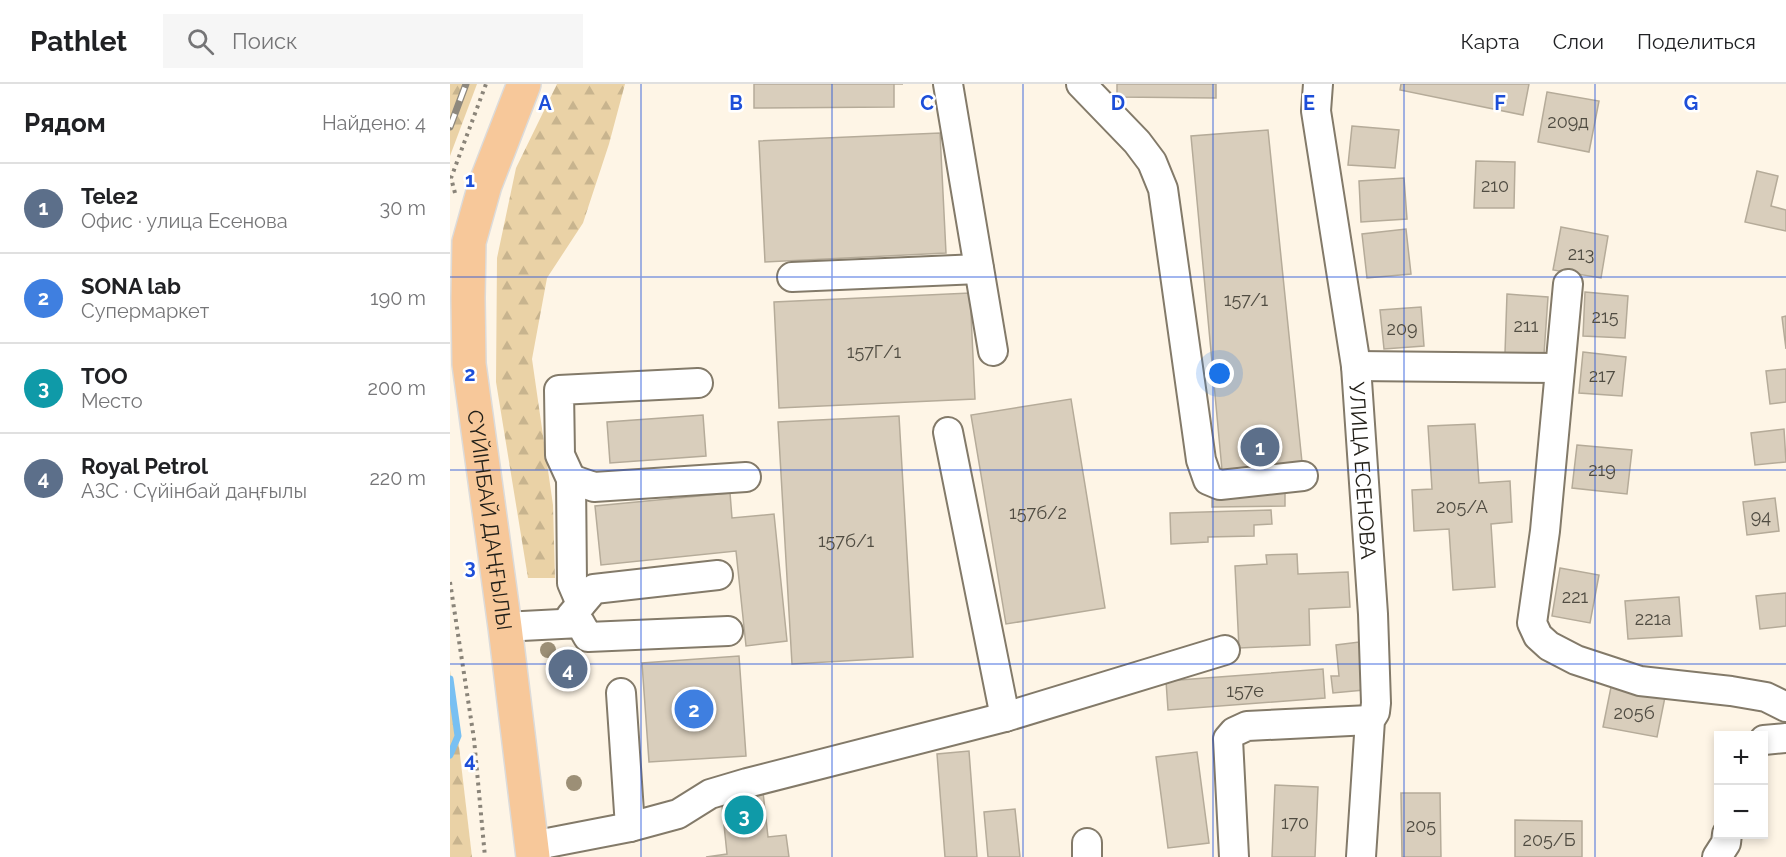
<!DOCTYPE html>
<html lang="ru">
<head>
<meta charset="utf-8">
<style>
	:root { --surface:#fff; --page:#f6f6f6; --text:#202124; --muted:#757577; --line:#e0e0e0; --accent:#95741c }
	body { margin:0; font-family:Raleway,sans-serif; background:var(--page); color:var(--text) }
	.controls { position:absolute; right:18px; bottom:18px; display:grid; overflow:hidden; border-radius:0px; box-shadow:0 3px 9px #0003 }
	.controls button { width:54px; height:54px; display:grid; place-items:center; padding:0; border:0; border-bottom:2px solid var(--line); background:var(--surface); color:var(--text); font:30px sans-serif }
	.you { position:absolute; left:770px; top:290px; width:21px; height:21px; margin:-15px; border:4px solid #fff; border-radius:50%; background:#1a73e8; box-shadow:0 0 0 9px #1a73e833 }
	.badge { display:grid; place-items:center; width:39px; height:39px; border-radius:50%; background:var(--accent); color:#fff; font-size:20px; font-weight:700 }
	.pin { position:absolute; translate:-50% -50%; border:3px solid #fff; box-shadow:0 2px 6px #0006 }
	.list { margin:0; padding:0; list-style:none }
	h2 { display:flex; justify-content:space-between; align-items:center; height:78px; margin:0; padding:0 24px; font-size:26px }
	h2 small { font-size:20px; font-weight:400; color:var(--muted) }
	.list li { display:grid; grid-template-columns:39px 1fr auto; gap:18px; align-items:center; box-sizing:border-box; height:90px; padding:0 24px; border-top:2px solid var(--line) }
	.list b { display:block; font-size:22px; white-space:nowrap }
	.list p { margin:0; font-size:20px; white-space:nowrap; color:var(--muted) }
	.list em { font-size:20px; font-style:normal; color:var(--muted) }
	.icon { flex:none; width:33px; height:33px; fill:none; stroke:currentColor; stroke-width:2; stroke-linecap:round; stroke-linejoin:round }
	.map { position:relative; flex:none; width:1336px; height:773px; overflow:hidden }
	header { display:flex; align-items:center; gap:36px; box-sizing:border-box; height:84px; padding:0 30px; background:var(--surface); border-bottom:2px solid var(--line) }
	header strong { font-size:28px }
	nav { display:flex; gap:33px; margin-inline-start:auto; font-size:21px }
	.search { width:420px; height:54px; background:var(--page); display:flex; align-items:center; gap:15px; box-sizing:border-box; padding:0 21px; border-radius:0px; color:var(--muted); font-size:22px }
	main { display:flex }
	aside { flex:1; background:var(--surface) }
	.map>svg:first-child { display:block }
	.forest { fill:url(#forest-firs) }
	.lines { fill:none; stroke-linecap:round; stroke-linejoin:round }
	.stream { stroke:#79c0f2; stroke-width:7 }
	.building { fill:#d9cebc; stroke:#b5ab99; stroke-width:1.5 }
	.minor-casing { stroke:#837a69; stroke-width:32 }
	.major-casing { stroke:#dcdbda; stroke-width:36 }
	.path { stroke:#8a8479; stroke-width:4; stroke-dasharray:3 4.5; stroke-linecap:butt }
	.minor { stroke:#fff; stroke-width:28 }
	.major { stroke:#f7c89a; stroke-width:33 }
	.rail-casing { stroke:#8e887d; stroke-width:7 }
	.rail { stroke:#fff; stroke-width:4.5; stroke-dasharray:14; stroke-linecap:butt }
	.tree { fill:#9c8f76 }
	.grid { fill:none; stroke:#1d4ed8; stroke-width:1.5; stroke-opacity:0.55 }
	.labels { text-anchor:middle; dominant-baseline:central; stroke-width:5; stroke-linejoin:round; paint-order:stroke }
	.number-label { font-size:18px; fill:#504c42 }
	.street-label { font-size:21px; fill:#232019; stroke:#fff }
	.grid-label { font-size:20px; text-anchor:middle; font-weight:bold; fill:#1d4ed8; stroke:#fff; stroke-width:5; stroke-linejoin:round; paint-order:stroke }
</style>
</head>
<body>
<header>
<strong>Pathlet</strong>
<div class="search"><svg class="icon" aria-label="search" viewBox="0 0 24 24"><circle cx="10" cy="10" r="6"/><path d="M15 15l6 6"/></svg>Поиск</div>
<nav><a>Карта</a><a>Слои</a><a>Поделиться</a></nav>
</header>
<main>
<aside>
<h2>Рядом<small>Найдено: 4</small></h2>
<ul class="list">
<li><span class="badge" style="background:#5c6f8a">1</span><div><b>Tele2</b><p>Офис · улица Есенова</p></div><em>30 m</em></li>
<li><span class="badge" style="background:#3f7fe0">2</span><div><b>SONA lab</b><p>Супермаркет</p></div><em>190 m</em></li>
<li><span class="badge" style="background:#0f9aa8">3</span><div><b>ТОО</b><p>Место</p></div><em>200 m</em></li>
<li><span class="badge" style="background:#5c6f8a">4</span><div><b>Royal Petrol</b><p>АЗС · Сүйінбай даңғылы</p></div><em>220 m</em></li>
</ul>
</aside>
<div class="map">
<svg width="1336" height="773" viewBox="0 0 1336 773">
	<defs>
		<pattern id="forest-firs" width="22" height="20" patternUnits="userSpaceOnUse" patternTransform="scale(1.5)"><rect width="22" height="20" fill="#ead2a6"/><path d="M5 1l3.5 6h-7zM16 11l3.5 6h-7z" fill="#c8b48e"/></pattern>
	</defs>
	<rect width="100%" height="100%" fill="#fef5e6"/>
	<g class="forest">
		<polygon points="0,0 27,0 0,72"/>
		<polygon points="107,0 175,0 159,60 133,139 97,194 82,275 103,421 105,494 78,494 46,298 47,174 66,84"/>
		<polygon points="0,586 22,773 0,773"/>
	</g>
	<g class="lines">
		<polyline class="stream" points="0,595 8,652 0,671"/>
	</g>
	<g class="building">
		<polygon points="304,0 453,0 444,0 444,23 304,24"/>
		<polygon points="667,0 766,0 766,14 667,13"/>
		<polygon points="951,0 1079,0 1073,31 950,6"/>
		<polygon points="1097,8 1149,17 1139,68 1088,58"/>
		<polygon points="902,42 949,46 945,84 898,81"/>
		<polygon points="818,46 852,378 772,386 741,52"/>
		<polygon points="490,49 496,169 315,178 309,57"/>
		<polygon points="1026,77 1065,78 1064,124 1024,124"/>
		<polygon points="1307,87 1328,92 1321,122 1336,126 1336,147 1295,138"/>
		<polygon points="954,94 957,135 911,138 909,97"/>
		<polygon points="1111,143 1158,152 1151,194 1103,186"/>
		<polygon points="956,145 961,190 917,194 912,150"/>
		<polygon points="1135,208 1178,212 1175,254 1133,252"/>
		<polygon points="520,209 525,315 329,324 324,218"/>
		<polygon points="1057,210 1098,213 1094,270 1055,269"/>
		<polygon points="971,223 974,262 934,265 930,226"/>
		<polygon points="1336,232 1336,265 1332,233"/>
		<polygon points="1133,268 1176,273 1172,312 1129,309"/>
		<polygon points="1336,285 1336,318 1320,320 1316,287"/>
		<polygon points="621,315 655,524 556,540 521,331"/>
		<polygon points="253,331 256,372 160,379 157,338"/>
		<polygon points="449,332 463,573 342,580 328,338"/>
		<polygon points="1025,340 1029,399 1060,397 1062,438 1041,440 1045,503 1003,506 999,445 964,447 962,406 982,405 978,342"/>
		<polygon points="1334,345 1336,378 1305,381 1301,349"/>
		<polygon points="1127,361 1182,366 1177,410 1122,404"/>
		<polygon points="835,407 835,422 762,423 762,408"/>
		<polygon points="280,409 282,434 324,430 337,557 296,562 286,467 151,481 145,422"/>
		<polygon points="1325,414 1329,447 1297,451 1293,418"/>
		<polygon points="821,426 822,440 804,441 804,452 758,453 758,458 721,460 720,429"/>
		<polygon points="847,470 848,490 898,488 900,523 859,525 860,561 789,564 785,482 817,480 816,471"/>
		<polygon points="1110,484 1149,491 1140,539 1102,532"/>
		<polygon points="1336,509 1336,542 1310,545 1306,512"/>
		<polygon points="1229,513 1232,552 1178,555 1175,517"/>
		<polygon points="909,558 914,606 883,609 881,592 889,592 886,561"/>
		<polygon points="289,572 296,672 199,678 192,579"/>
		<polygon points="873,585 875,614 718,626 716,597"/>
		<polygon points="1161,603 1215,613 1207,653 1153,643"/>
		<polygon points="519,667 527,773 495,773 487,670"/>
		<polygon points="747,668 759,759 718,764 706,673"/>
		<polygon points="825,701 868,703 865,773 822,773"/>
		<polygon points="313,708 318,753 336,751 339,773 256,773 277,770 271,712"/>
		<polygon points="951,709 990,709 991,773 952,773"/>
		<polygon points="565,725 570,773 538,773 534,728"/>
		<polygon points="1065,736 1132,737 1132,773 1065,773"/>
	</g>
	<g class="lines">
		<defs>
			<g id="minor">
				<polyline points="498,0 543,267"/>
				<polyline points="631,0 687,58 702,78 713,105 751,376 758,396 770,401 853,392"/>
				<path id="s1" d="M868,0l-2,27 40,255 17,248 3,89 -1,9 -5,8 -9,137"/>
				<polyline points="342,193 529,185"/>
				<polyline points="1118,200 1095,447 1082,539 1088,552 1099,562 1126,576 1190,597 1281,607 1316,613 1336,623"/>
				<polyline points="906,282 1110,284"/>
				<polyline points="498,348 555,633"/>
				<polyline points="121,395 144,403 296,393"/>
				<polyline points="131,520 122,499 121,395 110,371 109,306 248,299"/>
				<polyline points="121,532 144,505 268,491"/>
				<polyline points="55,543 130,539 138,553 278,547"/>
				<polyline points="1314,656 1336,654"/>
				<polyline points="180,743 228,730 260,710 297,699 555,633 775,566"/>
				<polyline points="637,759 637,773"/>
				<polyline points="82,762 180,743 171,609"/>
				<polyline points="784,773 778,655 784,648 797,642 920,636"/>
				<polyline points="1267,773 1276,759 1277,750"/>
			</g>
			<g id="major">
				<path id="s2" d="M74,0l-39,101 -16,57 -1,56 1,66 36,263 28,230"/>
			</g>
		</defs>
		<use href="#minor" class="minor-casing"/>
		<use href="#major" class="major-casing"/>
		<g class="path">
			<polyline points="5,109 1,94 36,0"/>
			<polyline points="0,498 24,655 35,773"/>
		</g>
		<use href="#minor" class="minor"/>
		<use href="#major" class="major"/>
		<defs>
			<polyline id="rail" points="0,43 16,0"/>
		</defs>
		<use href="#rail" class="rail-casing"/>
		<use href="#rail" class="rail"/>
	</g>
	<g class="tree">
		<circle cx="98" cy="566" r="8"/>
		<circle cx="124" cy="699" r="8"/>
	</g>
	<path class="grid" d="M191,0v773M382,0v773M573,0v773M763,0v773M954,0v773M1145,0v773M0,193h1336M0,386h1336M0,580h1336"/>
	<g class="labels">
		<g class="number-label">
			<text x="1118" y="37">209д</text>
			<text x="1045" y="101">210</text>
			<text x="1131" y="169">213</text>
			<text x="796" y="215">157/1</text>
			<text x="1155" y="232">215</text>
			<text x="1076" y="241">211</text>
			<text x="952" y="244">209</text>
			<text x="424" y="267">157Г/1</text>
			<text x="1152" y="291">217</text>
			<text x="1152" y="385">219</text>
			<text x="1012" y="422">205/А</text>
			<text x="588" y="428">157б/2</text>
			<text x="1311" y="432">94</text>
			<text x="396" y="456">157б/1</text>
			<text x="1125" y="512">221</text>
			<text x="1203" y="534">221а</text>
			<text x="795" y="606">157е</text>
			<text x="1184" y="628">205б</text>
			<text x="845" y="738">170</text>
			<text x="971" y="741">205</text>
			<text x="1099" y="755">205/Б</text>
		</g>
		<g class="street-label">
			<text stroke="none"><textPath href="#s1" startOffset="390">УЛИЦА ЕСЕНОВА</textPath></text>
			<text stroke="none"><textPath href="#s2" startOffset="447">СҮЙІНБАЙ ДАҢҒЫЛЫ</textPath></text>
		</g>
	</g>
	<g class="grid-label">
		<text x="95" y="26">A</text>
		<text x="286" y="26">B</text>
		<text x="477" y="26">C</text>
		<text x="668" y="26">D</text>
		<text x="859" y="26">E</text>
		<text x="1050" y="26">F</text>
		<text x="1241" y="26">G</text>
		<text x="20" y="103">1</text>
		<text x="20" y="297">2</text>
		<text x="20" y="490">3</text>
		<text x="20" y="683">4</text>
	</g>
</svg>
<div class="controls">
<button>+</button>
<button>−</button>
</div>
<div class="you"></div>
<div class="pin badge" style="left:810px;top:363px;background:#5c6f8a">1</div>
<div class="pin badge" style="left:244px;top:625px;background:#3f7fe0">2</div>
<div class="pin badge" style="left:294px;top:731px;background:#0f9aa8">3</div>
<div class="pin badge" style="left:118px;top:585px;background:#5c6f8a">4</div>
</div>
</main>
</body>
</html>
